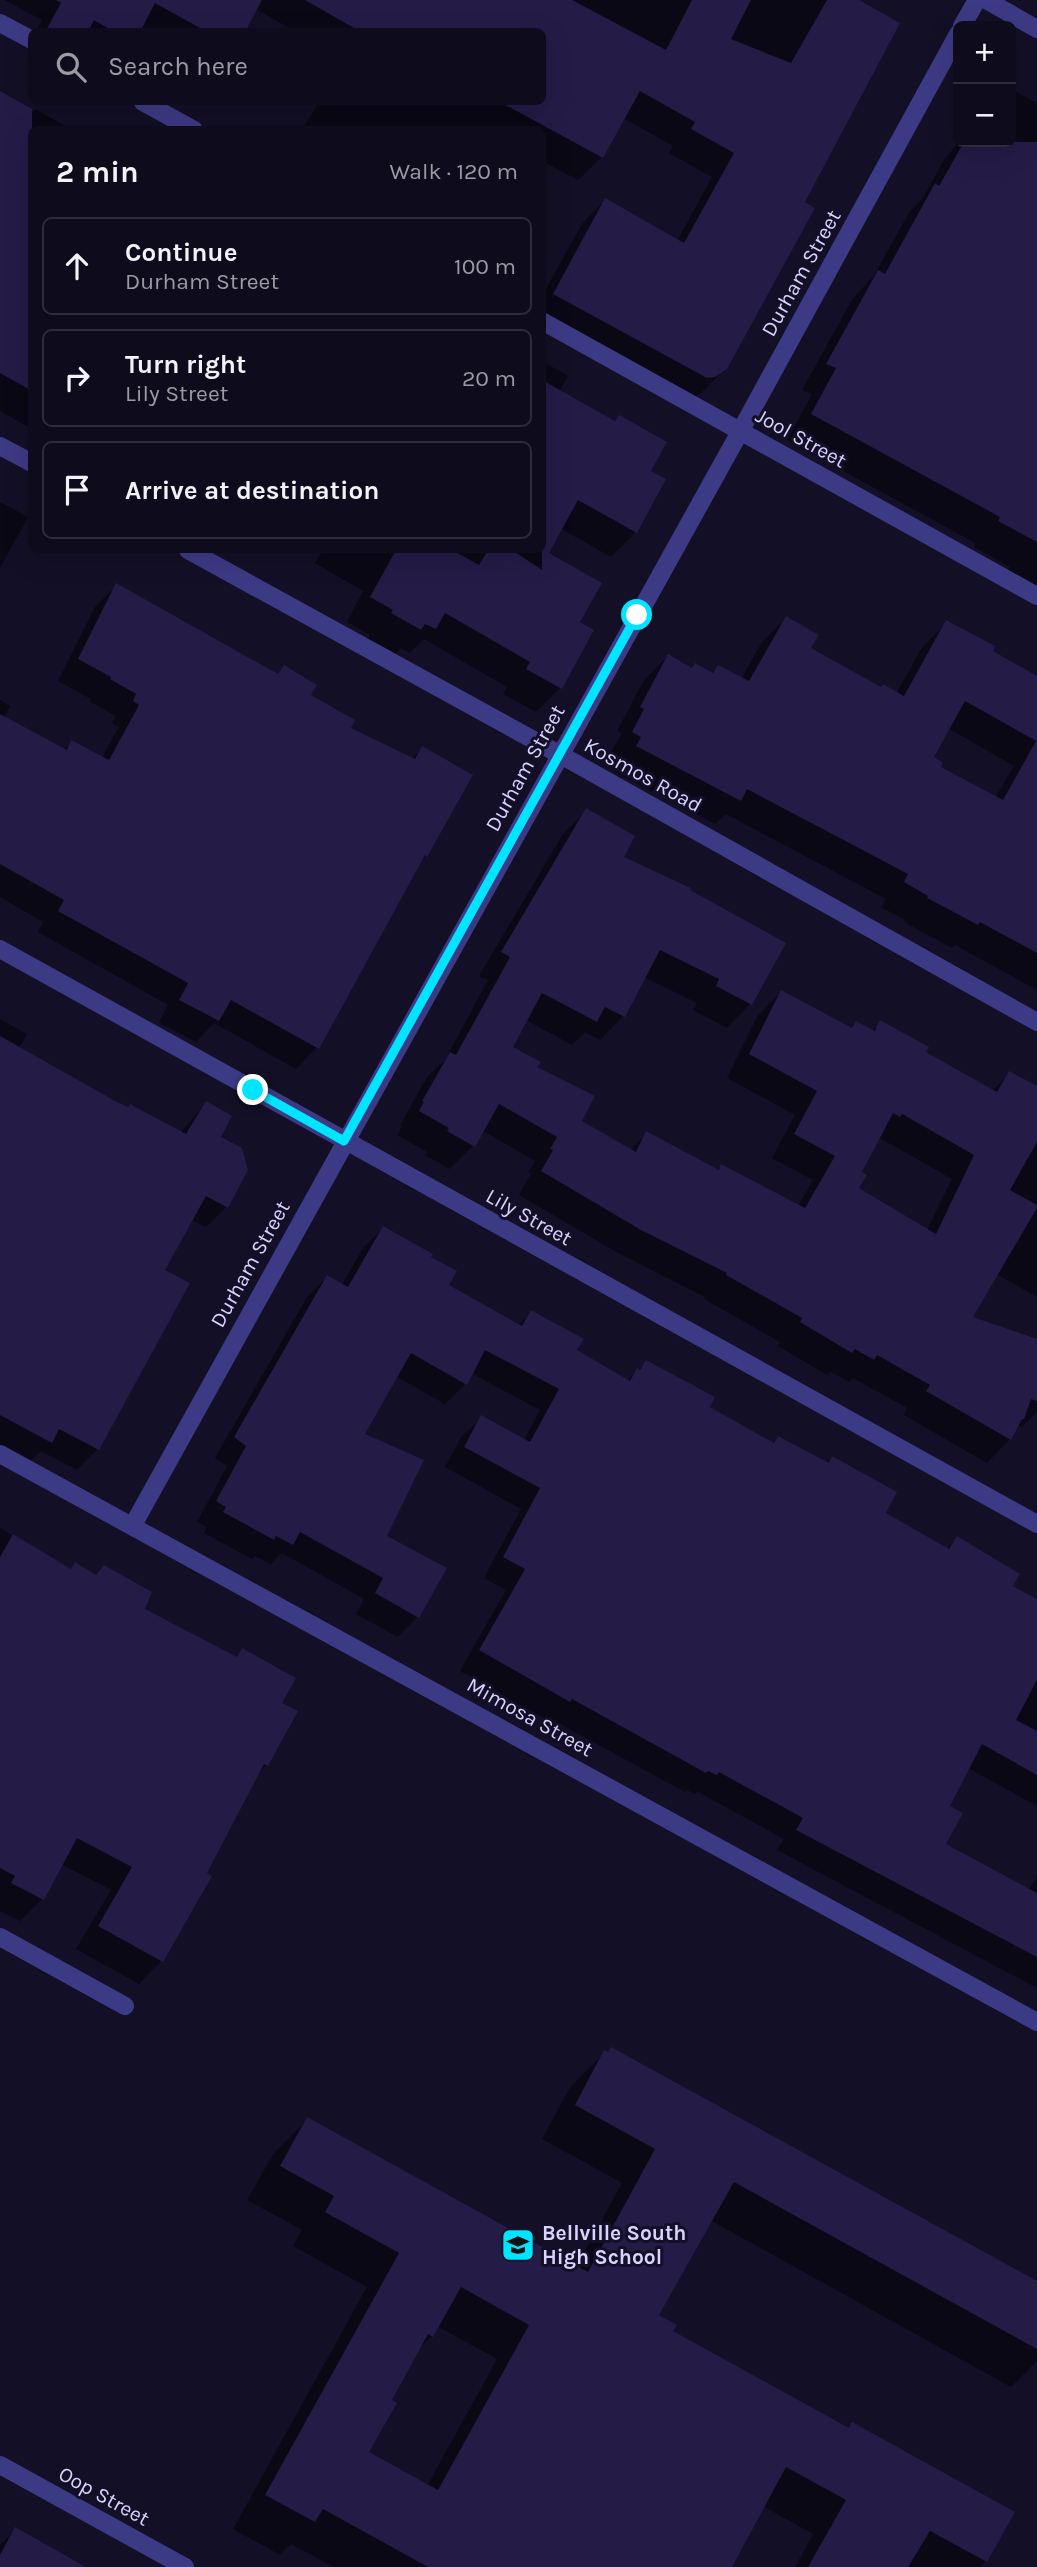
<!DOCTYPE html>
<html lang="en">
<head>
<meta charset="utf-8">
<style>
	:root { --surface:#0e0b1c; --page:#1c1929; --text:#f1f3f6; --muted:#9b9ba3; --line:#2e2b3b }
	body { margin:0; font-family:Karla,sans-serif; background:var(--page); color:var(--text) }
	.controls { position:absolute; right:21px; top:21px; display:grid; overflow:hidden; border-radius:10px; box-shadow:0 7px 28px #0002 }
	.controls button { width:63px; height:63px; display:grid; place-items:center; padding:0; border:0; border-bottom:2px solid var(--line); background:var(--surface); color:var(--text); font:35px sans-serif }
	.stop { position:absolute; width:21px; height:21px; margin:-16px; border:5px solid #00e5ff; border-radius:50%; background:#fff }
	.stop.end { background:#00e5ff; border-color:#fff; box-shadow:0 2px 7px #0008 }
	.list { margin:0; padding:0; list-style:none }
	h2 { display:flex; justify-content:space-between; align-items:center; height:91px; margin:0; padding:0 28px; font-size:30px }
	h2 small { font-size:23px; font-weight:400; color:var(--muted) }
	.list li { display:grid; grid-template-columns:46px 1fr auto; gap:21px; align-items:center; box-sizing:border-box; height:98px; margin:0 14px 14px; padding:0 14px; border:2px solid var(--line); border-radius:10px }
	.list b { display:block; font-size:26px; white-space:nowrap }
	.list p { margin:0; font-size:23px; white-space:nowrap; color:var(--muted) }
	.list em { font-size:23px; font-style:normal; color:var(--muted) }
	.icon { flex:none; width:38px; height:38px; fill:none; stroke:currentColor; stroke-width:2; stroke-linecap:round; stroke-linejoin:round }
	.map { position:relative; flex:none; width:1037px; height:2567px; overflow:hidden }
	.search { position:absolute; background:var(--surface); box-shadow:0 7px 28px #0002; left:28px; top:28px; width:518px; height:77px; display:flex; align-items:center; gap:18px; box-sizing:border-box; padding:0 24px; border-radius:10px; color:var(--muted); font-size:26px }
	.panel { position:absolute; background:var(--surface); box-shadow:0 7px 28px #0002; left:28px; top:126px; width:518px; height:427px; border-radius:10px }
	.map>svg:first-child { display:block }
	.shadow { fill:#0007; fill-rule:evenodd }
	.building { fill:#241b47; fill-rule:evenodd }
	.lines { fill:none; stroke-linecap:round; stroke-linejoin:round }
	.minor { stroke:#3d3a85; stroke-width:18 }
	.route { stroke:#00e5ff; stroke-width:9 }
	.labels { text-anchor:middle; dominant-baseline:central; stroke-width:6; stroke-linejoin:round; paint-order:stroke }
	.street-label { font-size:21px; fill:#d9d4ff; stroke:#130f26 }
	.poi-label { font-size:21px; font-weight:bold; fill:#d9d4ff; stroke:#130f26; text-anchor:start }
</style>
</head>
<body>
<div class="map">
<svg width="1037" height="2567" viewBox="0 0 1037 2567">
	<rect width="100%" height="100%" fill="#130f26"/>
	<g class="shadow">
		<polygon points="4,0 856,0 802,203 726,368 702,392 690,400 542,324 542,296 582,224 605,200 677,241 712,177 669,153 673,146 623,118 602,157 578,180 542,161 542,130 302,130 319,102 542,102 542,32 296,32 256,9 243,32 36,32 42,20"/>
		<polygon points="1011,89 1037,103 1037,588 1007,572 1010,567 974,547 975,543 787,440 812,394 802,390 853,298 873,277 910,211 923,198 944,160 959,142 1011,142"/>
		<polygon points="0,93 33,112 35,109 72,130 32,130 32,429 0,411"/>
		<polygon points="542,361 568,376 559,392 649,471 664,480 636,532 611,557 560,528 546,553 578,623 560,688 536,712 503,694 507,687 424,639 410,653 401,648 396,654 368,638 370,635 347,622 363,591 315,563 323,550 542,550"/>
		<polygon points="32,433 32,444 27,442"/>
		<polygon points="0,502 28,517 0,568"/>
		<polygon points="117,585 276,675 284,667 309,696 349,728 411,759 422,749 470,775 426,856 419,863 317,1047 296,1069 214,1023 196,1042 159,1022 168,1005 38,932 43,922 0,897 0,700 10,706 4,717 64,750 72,742 102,758 119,727 112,723 116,716 89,701 91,699 58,681 95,607"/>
		<path d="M786,618l23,31 71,40 16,5 27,-48 24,-24 43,30 47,26v312l-82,-45 -3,3 -48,-26 1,-2 -24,-13 5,-8 -160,-85 -11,10 -102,-53 5,-10 -9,-5 13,-23 -5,-2 27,-51 24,-24 23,13 20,5 7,-7 23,12 21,-37zM948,728l66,38 -19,32 -56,-31 -8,-9z"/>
		<path d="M586,811l35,47 163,85 -34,61 -23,24 -34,-18 4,-7 -53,-26 -21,39 -23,24 -15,-8 -13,13 -46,-25 -15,28 24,20 45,54 50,28 17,-17 70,38 5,-4 76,39 15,-26 -41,-22 23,-43 -68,-37 31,-63 23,-23 69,37 7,-6 15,9 9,-9 43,30 68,38 18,-18 27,15v209l-41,-23 -25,44 66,23v71l-15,15 -5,-2 -7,14 -23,24 -83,-48 3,-7 -54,-30 -4,4 -18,-10 -4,3 -49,-29 2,-4 -76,-43 1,-2 -87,-44 -99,-58 12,-21 -3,-2 7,-11 -53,-31 -9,16 -23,23 -25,-14 2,-3 -30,-17 5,-9 -2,-1 27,-48 18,-17 43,-80 -9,-4 84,-142zM878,1137l74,42 -25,51 -70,-42 3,-15z"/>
		<polygon points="0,1019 27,1034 19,1048 116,1104 180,1133 206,1103 218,1137 226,1207 206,1227 191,1220 163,1270 98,1449 77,1470 41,1451 29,1462 0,1447"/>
		<polygon points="383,1228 429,1257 446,1286 518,1325 532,1312 575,1351 627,1381 647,1362 708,1408 772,1444 778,1438 827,1464 832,1459 883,1514 946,1549 957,1538 1011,1586 1037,1600 1037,1806 968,1768 948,1806 944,1845 1028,1890 1037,1877 1037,1988 777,1850 784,1839 698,1792 695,1794 687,1790 685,1792 551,1719 549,1721 460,1671 506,1590 484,1578 521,1509 445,1467 461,1437 482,1417 524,1440 540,1410 471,1373 465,1384 445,1404 396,1376 362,1435 385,1536 418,1617 398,1637 356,1614 364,1599 282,1553 271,1564 255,1556 252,1559 204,1533 207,1527 197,1522 227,1466 215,1458 307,1297 327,1277 342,1285 363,1248"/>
		<polygon points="0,1528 70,1570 75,1565 143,1610 235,1658 242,1651 280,1703 267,1765 256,1775 204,1873 209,1876 161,1961 139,1984 76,1949 111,1890 61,1864 42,1899 20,1921 0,1911"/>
		<path d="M605,2052l432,231v78l-26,26 -301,-167 -54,96 15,15 177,98 5,-5 133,137 -6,6h-185l18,-33 -50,-28 -34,61h-395l-43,-23 -11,11 -47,-26 134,-242 -74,-41 9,-16 -55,-30 27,-47 34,-34 268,149 46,-85 -80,-44 29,-53zM437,2326l60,33 -70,127 -60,-33 22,-53 28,-49 15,-15z"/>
		<polygon points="15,2530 47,2567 0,2567 0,2545"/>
	</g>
	<g class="building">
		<polygon points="56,0 262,0 245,32 207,32 155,3 140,32 114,32 94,20 88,32 45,32 61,3"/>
		<polygon points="305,0 572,0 666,50 692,0 751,0 731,39 791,63 827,0 859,0 900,23 805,202 815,208 727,369 715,377 707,378 553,294 605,198 684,243 734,153 691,129 695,122 640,91 603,158 500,102 542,102 542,32 361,32"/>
		<polygon points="0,91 32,109 32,391 0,373"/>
		<polygon points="964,142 1037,142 1037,542 998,521 1000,517 811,414 836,368 826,364 878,270 885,274 935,183 939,186"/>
		<polygon points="542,380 615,421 619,415 667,442 651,471 666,479 637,533 578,500 549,553 602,583 580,622 594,630 562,689 526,669 530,662 445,613 436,629 425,624 421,630 391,613 393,610 370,597 396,550 452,550 479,565 488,550 512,550 542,570"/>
		<polygon points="116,583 278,674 284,665 317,685 311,695 355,720 351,728 415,759 422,746 473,775 427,857 425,855 319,1049 231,1000 219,1021 179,1000 188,983 58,911 64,900 0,864 0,714 67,750 71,740 109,760 139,705 133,701 136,694 110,679 111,677 78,659"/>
		<path d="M786,616l33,19 -8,13 70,39 2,-3 21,12 42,-76 49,26 -2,5 44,25v277l-57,-31 -2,3 -51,-27 1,-2 -24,-14 4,-8 -161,-85 -6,12 -105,-55 5,-9 -9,-5 12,-23 -4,-2 28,-53 24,14 3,-5 18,10 5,-8 31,16zM965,701l71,40 -33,59 -62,-33 2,-4 -9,-6z"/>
		<path d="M586,808l49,28 -11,21 67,31 -1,2 96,53 -34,62 -36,-19 3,-7 -59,-29 -35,67 -20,-10 -8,15 -55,-29 -29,54 28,15 -4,5 58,29 -13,25 54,31 10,-21 73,39 2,-6 84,44 30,-52 -41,-22 23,-43 -68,-37 32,-64 71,38 4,-7 19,10 5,-11 49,27 -3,5 71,40 12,-21 28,15v56l-27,48 27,15v3l-64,109 64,22v62l-6,-2 -7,20h-2l-11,21 -85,-49 4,-6 -53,-30 -3,5 -19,-11 -3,4 -52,-31 2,-4 -76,-43 1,-2 -86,-43 -100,-59 12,-21 -3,-1 7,-12 -58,-33 -24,43 -28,-16 2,-3 -30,-17 5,-9 -2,-1 28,-49 6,3 54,-98 -9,-5zM893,1113l7,4 2,-3 72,41 -38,79 -77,-46 8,-13 -5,-3z"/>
		<polygon points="0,1036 117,1102 128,1107 130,1104 186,1134 206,1101 232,1116 221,1137 242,1148 248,1170 228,1208 206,1196 165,1270 190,1283 99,1450 59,1429 52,1443 0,1415"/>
		<polygon points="383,1226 433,1254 431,1257 457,1271 449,1285 522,1326 531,1310 584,1339 577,1350 630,1381 637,1368 640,1370 646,1360 715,1397 710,1407 774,1443 778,1436 829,1463 832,1456 897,1492 886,1513 949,1549 957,1536 1020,1574 1013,1586 1037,1599 1037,1680 1016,1720 1037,1731 1037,1775 982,1744 950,1806 963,1813 946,1844 1037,1893 1037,1957 796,1830 803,1818 719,1772 717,1775 708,1771 706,1773 572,1699 570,1702 479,1650 525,1569 503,1557 540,1488 464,1447 481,1415 530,1442 559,1389 485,1350 467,1385 411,1353 365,1434 424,1460 387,1536 447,1568 419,1618 375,1593 383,1578 300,1532 293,1545 276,1536 274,1540 223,1512 226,1507 216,1501 246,1446 234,1437 327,1275 348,1287"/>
		<polygon points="13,1534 71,1569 75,1562 96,1575 104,1565 152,1592 145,1609 237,1657 242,1648 296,1678 282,1703 298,1711 268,1766 264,1764 207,1873 212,1876 163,1962 98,1926 132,1867 77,1838 44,1900 11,1883 15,1876 0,1868 0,1557"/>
		<path d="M611,2047l426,234v68l-303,-167 -75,133 18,10 -4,6 176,97 3,-6 163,90 -28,50 -57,-31 -22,36h-100l38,-67 -60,-33 -54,100h-304l-105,-58 -8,13 -50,-27 134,-242 -74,-41 9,-16 -54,-30 27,-49 281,155 67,-123 -80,-44 29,-55 4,2zM461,2287l68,38 -91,165 -69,-38 28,-49 -5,-3 36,-66 5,3z"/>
		<polygon points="15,2527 86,2567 0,2567 0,2555"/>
	</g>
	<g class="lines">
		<g class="minor">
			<polyline points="986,0 1037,29"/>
			<polyline points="0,23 32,40"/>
			<polyline points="962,26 977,0"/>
			<polyline points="143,102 194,130"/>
			<polyline points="542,321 1037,596"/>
			<polyline points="0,446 32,463"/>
			<polyline points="188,550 559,754 1037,1022"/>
			<polyline points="0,949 1037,1524"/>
			<polyline points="0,1454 1037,2022"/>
			<polyline points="133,1525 741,430 958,34"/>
			<polyline points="0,1937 125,2006"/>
			<polyline points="0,2465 185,2567"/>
		</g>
	</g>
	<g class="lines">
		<polyline class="route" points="253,1090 344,1141 637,615"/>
	</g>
	<defs>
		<symbol id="school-square" viewBox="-11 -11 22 22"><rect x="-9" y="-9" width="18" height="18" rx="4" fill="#00e5ff" stroke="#130f26"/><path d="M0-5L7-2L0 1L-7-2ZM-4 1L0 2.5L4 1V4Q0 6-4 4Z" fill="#111"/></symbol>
	</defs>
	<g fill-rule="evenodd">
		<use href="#school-square" x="499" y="2226" width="38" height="38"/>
	</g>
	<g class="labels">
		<g class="street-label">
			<text transform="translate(801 273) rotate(-61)">Durham Street</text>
			<text transform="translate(801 438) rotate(29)">Jool Street</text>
			<text transform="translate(525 768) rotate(-61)">Durham Street</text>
			<text transform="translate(643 775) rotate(29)">Kosmos Road</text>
			<text transform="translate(529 1217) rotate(29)">Lily Street</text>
			<text transform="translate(250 1264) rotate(-61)">Durham Street</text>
			<text transform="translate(530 1717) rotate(29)">Mimosa Street</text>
			<text transform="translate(104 2496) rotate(29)">Oop Street</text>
		</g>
		<g class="poi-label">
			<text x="542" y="2233">Bellville South<tspan x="542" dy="24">High School</tspan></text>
		</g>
	</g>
</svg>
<div class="controls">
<button>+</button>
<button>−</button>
</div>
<div class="stop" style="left:637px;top:615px"></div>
<div class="stop end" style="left:253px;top:1090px"></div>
<div class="search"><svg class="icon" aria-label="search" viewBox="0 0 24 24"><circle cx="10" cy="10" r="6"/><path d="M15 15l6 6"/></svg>Search here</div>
<section class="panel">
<h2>2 min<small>Walk · 120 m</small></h2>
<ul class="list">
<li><svg class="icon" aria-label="ahead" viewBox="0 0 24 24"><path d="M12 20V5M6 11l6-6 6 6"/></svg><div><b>Continue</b><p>Durham Street</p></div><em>100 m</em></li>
<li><svg class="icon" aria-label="right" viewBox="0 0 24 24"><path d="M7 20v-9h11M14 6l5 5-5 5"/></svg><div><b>Turn right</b><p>Lily Street</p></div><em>20 m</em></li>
<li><svg class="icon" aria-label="arrive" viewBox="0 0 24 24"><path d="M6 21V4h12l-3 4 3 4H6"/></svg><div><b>Arrive at destination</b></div></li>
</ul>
</section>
</div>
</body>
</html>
